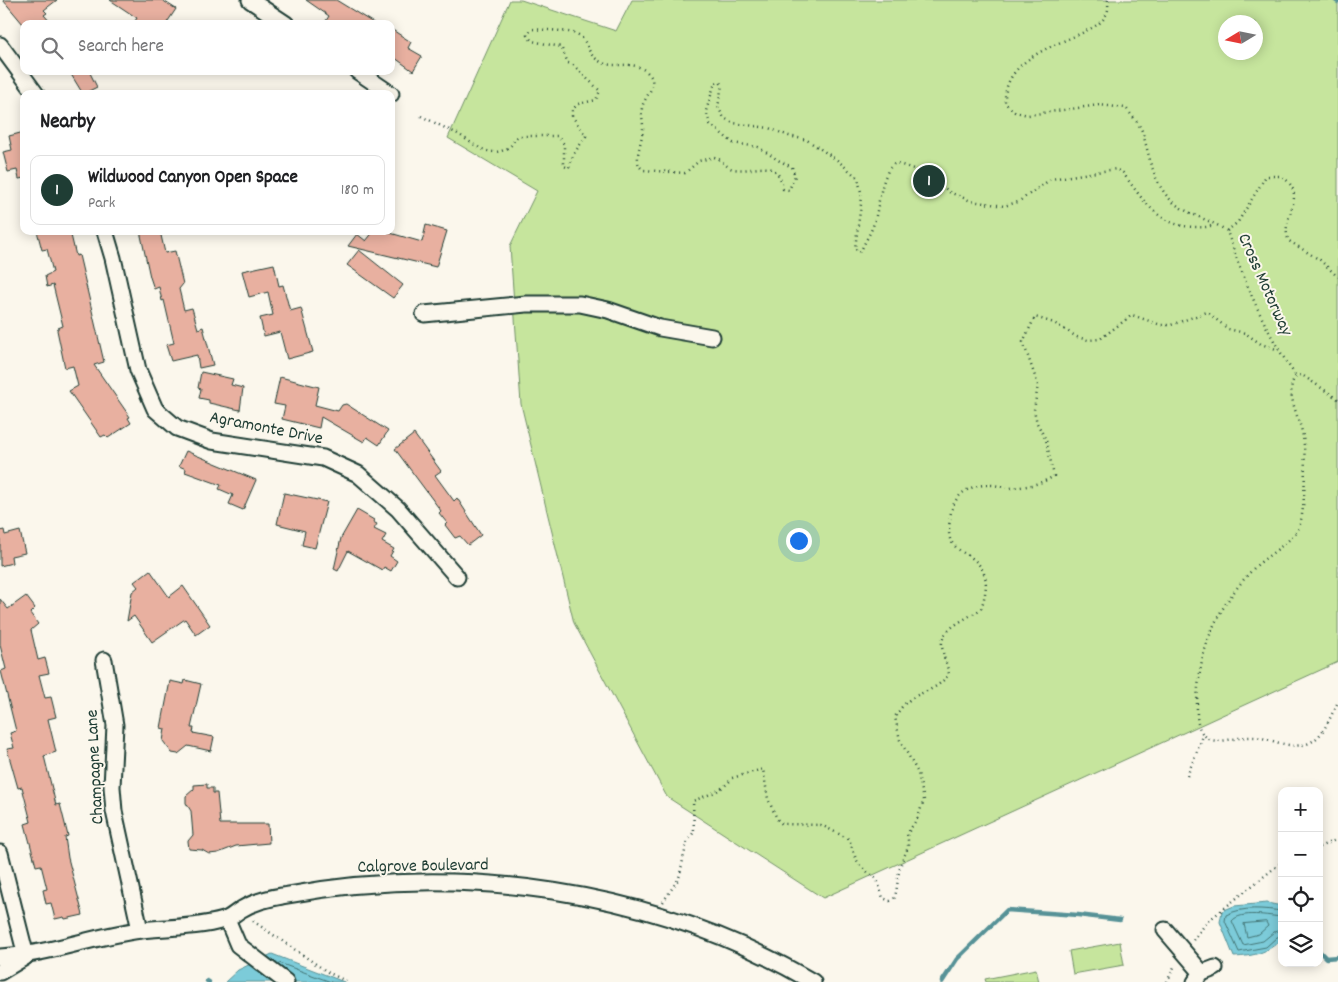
<!DOCTYPE html>
<html lang="en">
<head>
<meta charset="utf-8">
<style>
	:root { --surface:#fff; --page:#f6f6f6; --text:#202124; --muted:#757577; --line:#e0e0e0; --accent:#1f3d34 }
	body { margin:0; font-family:Dekko,sans-serif; background:var(--page); color:var(--text) }
	.controls { position:absolute; right:15px; bottom:15px; display:grid; overflow:hidden; border-radius:10px; box-shadow:0 2px 12px #0003 }
	.controls button { width:45px; height:45px; display:grid; place-items:center; padding:0; border:0; border-bottom:1px solid var(--line); background:var(--surface); color:var(--text); font:25px sans-serif }
	.compass { position:absolute; left:1218px; top:15px; width:45px; height:45px; border-radius:50%; background:var(--surface); box-shadow:0 2px 12px #0003; rotate:260deg }
	.you { position:absolute; left:798px; top:540px; width:18px; height:18px; margin:-12px; border:4px solid #fff; border-radius:50%; background:#1a73e8; box-shadow:0 0 0 8px #1a73e833 }
	.badge { display:grid; place-items:center; width:32px; height:32px; border-radius:50%; background:var(--accent); color:#fff; font-size:16px; font-weight:700 }
	.pin { position:absolute; translate:-50% -50%; border:2px solid #fff; box-shadow:0 1px 5px #0006 }
	.list { margin:0; padding:0; list-style:none }
	h2 { display:flex; justify-content:space-between; align-items:center; height:65px; margin:0; padding:0 20px; font-size:21px }
	h2 small { font-size:16px; font-weight:400; color:var(--muted) }
	.list li { display:grid; grid-template-columns:32px 1fr auto; gap:15px; align-items:center; box-sizing:border-box; height:70px; margin:0 10px 10px; padding:0 10px; border:1px solid var(--line); border-radius:10px }
	.list b { display:block; font-size:19px; white-space:nowrap }
	.list p { margin:0; font-size:16px; white-space:nowrap; color:var(--muted) }
	.list em { font-size:16px; font-style:normal; color:var(--muted) }
	.icon { flex:none; width:28px; height:28px; fill:none; stroke:currentColor; stroke-width:2; stroke-linecap:round; stroke-linejoin:round }
	.map { position:relative; flex:none; width:1338px; height:982px; overflow:hidden }
	.search { position:absolute; background:var(--surface); box-shadow:0 2px 12px #0003; left:20px; top:20px; width:375px; height:55px; display:flex; align-items:center; gap:12px; box-sizing:border-box; padding:0 18px; border-radius:10px; color:var(--muted); font-size:19px }
	.panel { position:absolute; background:var(--surface); box-shadow:0 2px 12px #0003; left:20px; top:90px; width:375px; height:145px; border-radius:10px }
	.map>svg:first-child { display:block }
	.green { fill:#c6e59d; stroke:#729168; fill-rule:evenodd }
	.water { fill:#7ccbd9; stroke:#579297 }
	.lines { fill:none; stroke-linecap:round; stroke-linejoin:round }
	.shore { stroke:#447676; stroke-width:1 }
	.stream { stroke:#579297; stroke-width:4.5 }
	.building { fill:#e8b0a0; stroke:#1f3d34 }
	.minor-casing { stroke:#1f3d34; stroke-width:19 }
	.path { stroke:#1f3d34; stroke-width:2.5; stroke-dasharray:1 4; stroke-linecap:butt }
	.minor { stroke:#fbf7ec; stroke-width:15 }
	.labels { text-anchor:middle; dominant-baseline:central; stroke-width:4; stroke-linejoin:round; paint-order:stroke }
	.street-label { font-size:18px; fill:#1f3d34; stroke:#fbf7ec }
</style>
</head>
<body>
<div class="map">
<svg width="1338" height="982" viewBox="0 0 1338 982">
	<rect width="100%" height="100%" fill="#fbf7ec"/>
	<filter id="ink" filterUnits="userSpaceOnUse"><feTurbulence type="fractalNoise" baseFrequency=".02" numOctaves="2"/><feDisplacementMap in="SourceGraphic" scale="10" xChannelSelector="R" yChannelSelector="G"/><feConvolveMatrix kernelMatrix="1 2 1 2 8 2 1 2 1" color-interpolation-filters="sRGB"/></filter>
	<g filter="url(#ink)">
		<g class="green">
			<path d="M510,0h11l95,31 16,-31h706v662l-515,236 -156,-101 -93,-174 -53,-219 -11,-158 27,-55 -89,-53zM1226,22h30v30h-30z"/>
			<polygon points="1120,942 1124,965 1073,974 1069,951"/>
			<polygon points="1036,969 1039,982 986,982 985,979"/>
		</g>
		<g class="water">
			<path d="M1267,903l15,3v33c-15,14 -28,17 -48,18l-14,-35 2,-11 12,-5z"/>
			<polygon points="272,954 344,982 225,982 238,970"/>
		</g>
		<g class="lines">
			<g class="shore">
				<path d="M1282,911c-18,-2 -39,-5 -56,4l-1,6 14,31 27,-5 11,-10 5,-1"/>
				<path d="M1282,917c-13,-1 -41,-7 -50,4l11,24 20,-4 11,-9 8,-2"/>
				<polygon points="1266,922 1268,926 1259,934 1247,937 1244,924"/>
				<polyline points="271,960 331,982"/>
			</g>
			<g class="stream">
				<polyline points="1335,0 1338,2"/>
				<polyline points="1319,951 1326,958 1338,957"/>
				<polyline points="207,981 209,982"/>
				<polyline points="942,982 957,959 1007,910 1078,915 1120,920"/>
			</g>
		</g>
		<g class="building">
			<polygon points="3,0 57,0 44,10 47,13 44,15 52,24 23,24"/>
			<polygon points="110,0 162,0 176,9 166,24 133,24 137,18"/>
			<polygon points="306,0 336,0 375,24 324,24 329,16"/>
			<polygon points="391,29 411,42 408,48 422,56 413,71 391,55"/>
			<polygon points="69,71 89,71 97,87 83,94"/>
			<polygon points="24,132 24,178 19,179 17,170 8,172 3,152 12,150 9,136"/>
			<polygon points="426,225 447,231 436,267 348,246 357,234 366,241 374,231 383,231 422,242"/>
			<polygon points="37,231 70,231 76,256 79,255 104,362 94,365 130,417 128,418 131,423 108,438 105,435 101,437 69,391 78,386 73,366 65,368 57,330 58,328 63,326 53,285 47,287 45,276 53,272 47,249 42,250"/>
			<polygon points="140,231 160,231 165,253 175,251 183,284 179,289 184,310 192,308 198,329 203,327 213,365 199,368 197,355 171,361 166,345 174,343 164,300 162,301 159,287 154,289 150,277"/>
			<polygon points="359,250 403,285 393,298 347,265"/>
			<polygon points="274,264 279,286 283,285 290,311 301,308 313,352 287,359 280,332 264,336 260,318 273,315 268,292 249,297 242,271"/>
			<polygon points="201,372 233,379 231,385 243,388 240,410 209,403 209,400 199,398 201,389 198,388"/>
			<polygon points="280,377 319,387 315,405 338,411 342,405 346,404 388,431 379,445 367,437 364,442 321,417 319,428 282,419 285,406 274,404"/>
			<polygon points="414,434 441,471 435,475 454,501 457,498 481,535 468,545 460,536 455,538 445,525 447,523 439,513 441,511 395,449"/>
			<polygon points="186,451 256,480 243,510 229,504 233,495 219,489 221,485 185,472 186,469 179,466"/>
			<polygon points="284,493 327,502 315,548 302,545 305,531 277,524"/>
			<polygon points="357,510 374,520 373,522 377,524 374,529 386,535 382,542 394,549 390,556 397,561 391,571 384,567 382,570 348,551 338,571 334,569 341,538"/>
			<polygon points="4,530 5,535 20,531 25,553 11,556 12,563 0,566 0,531"/>
			<polygon points="150,570 169,597 183,586 210,625 196,635 185,619 152,642 134,616 127,621 132,592 138,587 134,582"/>
			<polygon points="26,596 35,608 30,613 38,624 31,630 38,660 45,658 49,673 39,675 45,698 51,697 56,717 48,719 56,752 44,756 56,805 60,804 68,836 65,837 68,858 83,915 65,919 64,917 55,919 51,903 46,904 43,890 47,889 41,865 36,866 25,824 31,822 22,787 18,788 7,749 14,748 10,733 16,731 1,671 6,669 0,645 0,599 8,609"/>
			<polygon points="185,680 201,684 191,728 194,728 193,733 214,737 211,751 188,746 178,754 172,753 163,741 165,729 161,728 170,681 184,684"/>
			<polygon points="207,784 207,788 213,788 213,793 217,793 220,824 268,824 269,843 236,846 218,853 209,854 202,850 189,849 188,841 193,835 191,811 186,803 186,796 194,789 194,785"/>
		</g>
		<g class="lines">
			<defs>
				<g id="minor">
					<polyline points="250,0 286,24"/>
					<polyline points="0,45 36,94"/>
					<polyline points="357,71 391,94"/>
					<polyline points="105,231 113,258 138,370 155,409 177,428 212,441 323,458 358,474 398,509 457,577"/>
					<polyline points="424,314 526,304 580,304 608,310 660,328 712,337"/>
					<polyline points="104,660 115,725 112,787 114,811 140,930"/>
					<polyline points="0,853 26,956"/>
					<polyline points="227,919 238,945 286,982"/>
					<polyline points="1165,930 1202,973"/>
					<path d="M0,957c48,-2 93,-21 141,-27 28,-3 55,-2 83,-10 7,-2 12,-8 18,-11 12,-7 27,-11 40,-13 179,-34 373,-7 531,86"/>
					<polyline points="0,972 25,957"/>
					<polyline points="1195,982 1202,973 1215,968"/>
				</g>
			</defs>
			<use href="#minor" class="minor-casing"/>
			<g class="path">
				<path d="M1108,0c0,5 1,11 -2,15 -5,10 -15,13 -24,18 -31,14 -79,28 -77,70l10,9 13,3 71,-10 27,3c5,7 13,15 16,23 7,21 9,46 25,65 15,18 41,22 60,35 17,50 38,101 69,145"/>
				<path d="M421,116c12,6 24,12 35,17 15,8 31,26 50,16 7,-3 7,-9 12,-13h39l7,8v22l5,2 4,-13 13,-19 -14,-20v-6l6,-6 18,-4 4,-9 -28,-27 -4,-1 -7,-16 -29,-6 -5,-6 5,-6c9,1 42,1 48,7 10,9 6,18 21,26 15,8 31,-4 47,11 12,12 -4,23 -6,35 -1,6 1,12 1,19 0,11 -6,23 -5,34 0,4 2,6 5,9l42,3 14,-12 15,-4c8,2 11,10 19,12 25,4 44,-14 50,20l6,1 6,-14 -3,-9 -14,-7 -20,-13 -25,-4 -23,-19 -4,-13 9,-28 5,-1 2,3 -4,22 6,11 9,5 36,5 20,8 18,4 30,20 21,18 4,19 -7,51 3,4 3,-1c4,-10 10,-18 13,-28 5,-14 7,-54 22,-60l35,12 18,17 22,9 33,5 14,-4 33,-23 65,-10 7,4c20,27 35,53 71,54 7,0 13,1 19,-2"/>
				<path d="M1227,231l11,-9 28,-46h15c30,19 -3,42 8,65l31,19 18,17"/>
				<path d="M1338,399l-36,-24 -6,1c-13,15 5,44 7,61 3,17 3,82 -6,94 -8,12 -32,26 -43,37 -38,41 -54,77 -57,133 0,16 -2,31 14,39 14,3 28,-4 42,-3 10,0 21,5 31,7 35,8 41,-17 54,-42"/>
				<polyline points="1187,776 1203,736"/>
				<polyline points="1319,847 1338,839"/>
				<path d="M663,902l16,-24 8,-36 7,-10 -1,-31c14,-6 30,-10 39,-23l31,-9 5,30 9,20 5,5 39,1 28,14 7,20 5,8 16,12 6,19 7,3 4,-2c4,-10 3,-21 6,-31 3,-15 11,-16 7,-34l10,-15 7,-19 -6,-27 -18,-33 -5,-23c17,-30 36,-19 54,-43 -2,-9 -6,-18 -7,-28 -2,-18 27,-28 39,-37 7,-22 9,-39 -12,-53 -7,-4 -14,-8 -18,-15 -3,-5 -2,-16 -1,-22 2,-24 19,-35 41,-34 7,0 13,3 19,3 15,-1 32,-4 44,-12l-8,-36 -9,-17 -3,-13 4,-25 -15,-43 12,-25 19,6 23,14 11,3 12,-1 32,-24 29,10h10l36,-13 21,17 17,4 16,11 18,6"/>
				<polyline points="253,921 329,973 348,982"/>
				<polyline points="1193,940 1208,921 1282,862"/>
				<polyline points="1167,982 1175,965"/>
			</g>
			<use href="#minor" class="minor"/>
		</g>
	</g>
	<g class="labels">
		<g class="street-label">
			<text transform="translate(1264 285) rotate(66)">Cross Motorway</text>
			<text transform="translate(266 429) rotate(11)">Agramonte Drive</text>
			<text transform="translate(96 767) rotate(-93)">Champagne Lane</text>
			<text transform="translate(423 867) rotate(-1)">Calgrove Boulevard</text>
		</g>
	</g>
</svg>
<div class="controls">
<button>+</button>
<button>−</button>
<button><svg class="icon" aria-label="locate" viewBox="0 0 24 24"><circle cx="12" cy="12" r="6"/><path d="M12 2v4M12 18v4M2 12h4M18 12h4"/></svg></button>
<button><svg class="icon" aria-label="layers" viewBox="0 0 24 24"><path d="M12 4l9 5-9 5-9-5zM3 14l9 5 9-5"/></svg></button>
</div>
<svg class="compass" viewBox="-18 -18 36 36"><path d="M0-13l5 13h-10z" fill="#e53935"/><path d="M0 13l5-13h-10z" fill="#757577"/></svg>
<div class="you"></div>
<div class="pin badge" style="left:929px;top:181px">1</div>
<div class="search"><svg class="icon" aria-label="search" viewBox="0 0 24 24"><circle cx="10" cy="10" r="6"/><path d="M15 15l6 6"/></svg>Search here</div>
<section class="panel">
<h2>Nearby<small></small></h2>
<ul class="list">
<li><span class="badge">1</span><div><b>Wildwood Canyon Open Space</b><p>Park</p></div><em>180 m</em></li>
</ul>
</section>
</div>
</body>
</html>
